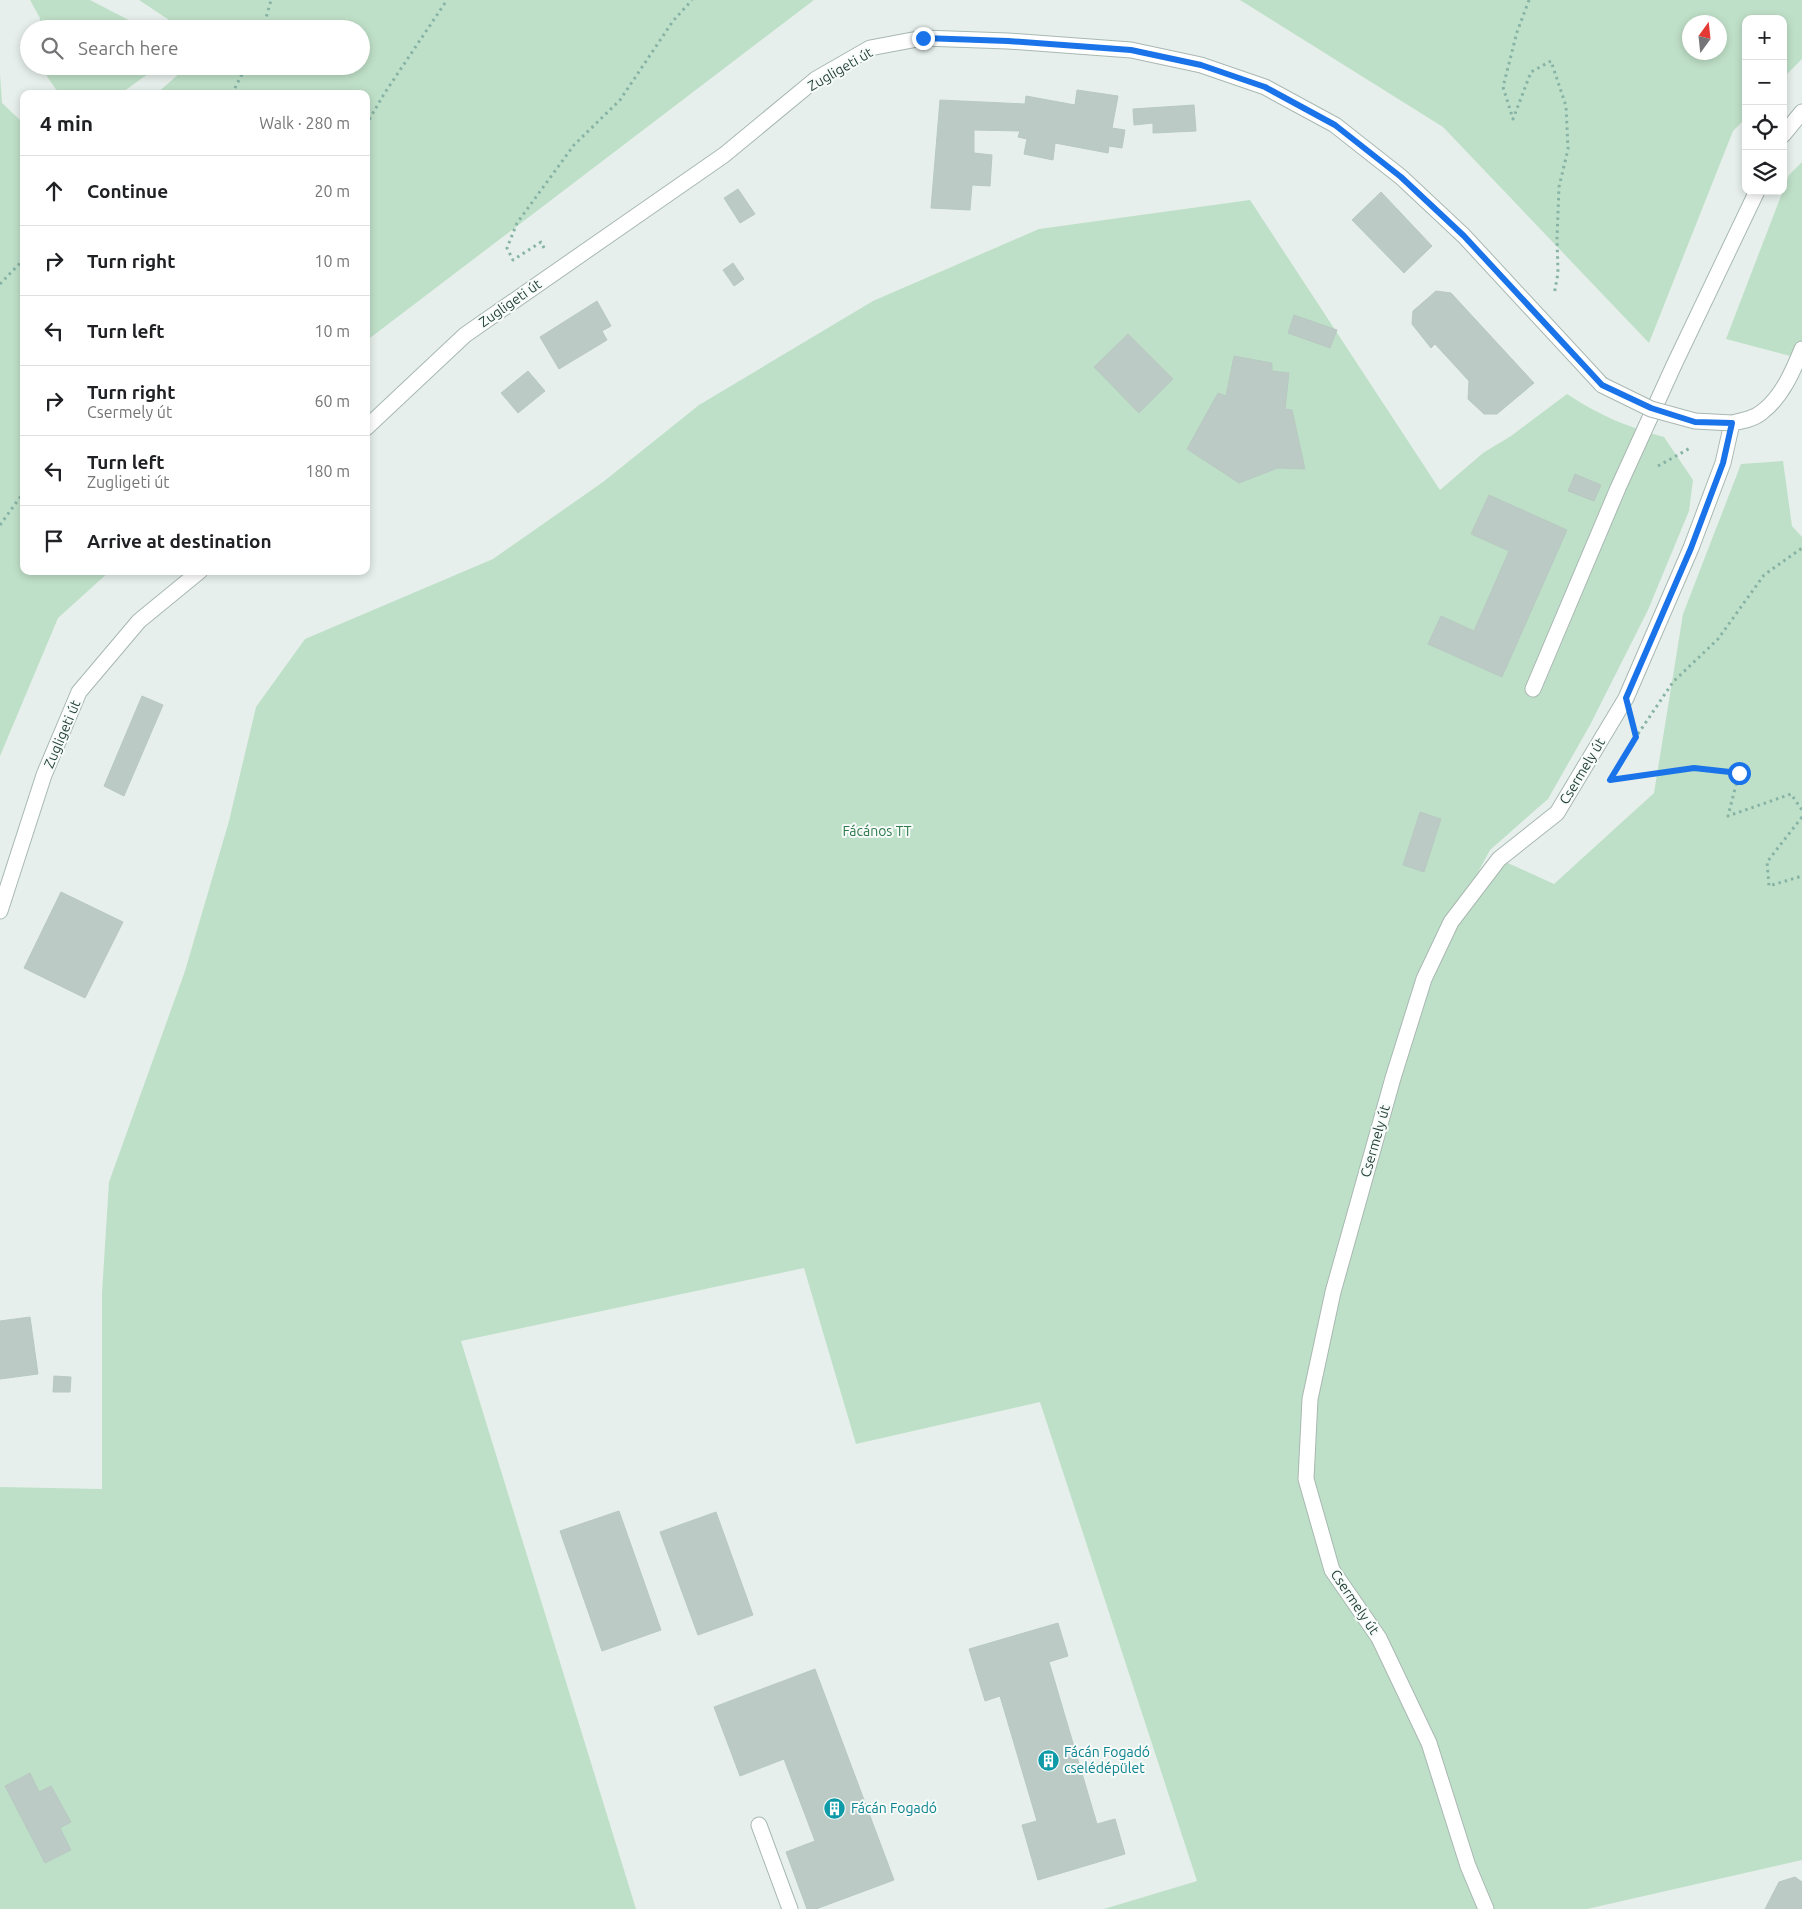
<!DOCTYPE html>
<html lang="en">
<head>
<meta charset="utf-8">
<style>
	:root { --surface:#fff; --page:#f2f2f2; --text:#202124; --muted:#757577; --line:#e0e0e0 }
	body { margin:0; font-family:Ubuntu,sans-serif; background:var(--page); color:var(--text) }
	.controls { position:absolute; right:15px; top:15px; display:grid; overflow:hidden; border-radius:10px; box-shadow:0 2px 8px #0003 }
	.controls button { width:45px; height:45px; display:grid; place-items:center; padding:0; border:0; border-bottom:1px solid var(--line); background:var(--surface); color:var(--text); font:25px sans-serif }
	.compass { position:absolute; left:1682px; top:15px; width:45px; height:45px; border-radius:50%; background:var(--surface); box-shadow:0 2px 8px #0003; rotate:15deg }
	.stop { position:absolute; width:15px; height:15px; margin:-11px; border:4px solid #1a73e8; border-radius:50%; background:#fff }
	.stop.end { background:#1a73e8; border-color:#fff; box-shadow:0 1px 5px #0008 }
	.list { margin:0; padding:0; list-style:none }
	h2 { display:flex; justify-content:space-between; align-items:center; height:65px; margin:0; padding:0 20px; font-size:21px }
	h2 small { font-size:16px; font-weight:400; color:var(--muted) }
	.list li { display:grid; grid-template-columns:32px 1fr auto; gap:15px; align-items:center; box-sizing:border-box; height:70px; padding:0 20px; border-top:1px solid var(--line) }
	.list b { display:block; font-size:19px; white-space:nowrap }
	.list p { margin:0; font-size:16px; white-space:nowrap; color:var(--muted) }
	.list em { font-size:16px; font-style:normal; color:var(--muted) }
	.icon { flex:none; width:28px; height:28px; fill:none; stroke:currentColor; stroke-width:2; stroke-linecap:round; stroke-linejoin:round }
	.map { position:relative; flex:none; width:1802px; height:1909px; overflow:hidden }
	.search { position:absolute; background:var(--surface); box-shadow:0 2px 8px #0003; left:20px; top:20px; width:350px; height:55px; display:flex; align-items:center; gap:12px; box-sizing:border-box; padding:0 18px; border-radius:28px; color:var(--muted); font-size:19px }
	.panel { position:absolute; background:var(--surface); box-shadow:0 2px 8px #0003; left:20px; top:90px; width:350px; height:485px; border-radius:10px }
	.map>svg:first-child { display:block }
	.green { fill:#bfe0c8; fill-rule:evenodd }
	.building { fill:#bbcac4; stroke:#b8c9c2 }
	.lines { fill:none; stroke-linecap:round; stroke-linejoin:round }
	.minor-casing { stroke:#a8b8b2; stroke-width:17 }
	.path { stroke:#86b3a5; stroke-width:3; stroke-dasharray:2.5 4; stroke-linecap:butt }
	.minor { stroke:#fff; stroke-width:15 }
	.minor-bridge-casing { stroke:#a8b8b2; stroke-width:17; stroke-linecap:butt }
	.minor-bridge { stroke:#fff; stroke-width:15 }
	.route { stroke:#1a73e8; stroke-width:6 }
	.labels { text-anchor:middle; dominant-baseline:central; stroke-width:4; stroke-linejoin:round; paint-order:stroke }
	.street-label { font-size:14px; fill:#24423a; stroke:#f7fbf9 }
	.park-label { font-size:14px; fill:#2d7a4b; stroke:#f7fbf9 }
	.culture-label { font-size:14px; fill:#0d838f; stroke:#f7fbf9; text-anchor:start }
</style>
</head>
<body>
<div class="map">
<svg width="1802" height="1909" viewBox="0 0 1802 1909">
	<rect width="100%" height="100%" fill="#e6efeb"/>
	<g class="green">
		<polygon points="30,0 90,0 146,29 39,29 40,18"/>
		<polygon points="139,0 814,0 366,341 366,94 156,94 188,66 361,66 361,29 179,29 178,26"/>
		<path d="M1240,0h562v59l-19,19v-59h-37v99l-13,13 -84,212 -206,-216zM1690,22h30v30h-30z"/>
		<polygon points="40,66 159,66 120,94 59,94"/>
		<polygon points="0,74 2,103 24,124 24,571 110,571 58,618 0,756"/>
		<polygon points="1802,162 1802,359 1726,339 1789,175"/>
		<path d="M1250,200l190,290 43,-37 28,-17 56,-42c32,21 60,33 97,43l29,43 -4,31 -41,99 -58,115 -42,74 -58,51 -36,67 45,-58 55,25 100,-91 29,-179 58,-150 42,-3 9,65 10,11v1323l-215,49h-483l93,-28 -157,-479 -184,42 -52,-176 -343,73 175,568h-636v-422l102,2v-196l7,-111 76,-211 44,-150 27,-114 49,-68 188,-80 110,-77 96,-77 174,-104 166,-72z"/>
	</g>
	<g class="building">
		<polygon points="1077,90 1118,96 1112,128 1125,130 1122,148 1109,146 1108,153 1055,143 1053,160 1024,154 1027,139 1018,137 1020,131 974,130 974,153 992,155 990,186 972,185 970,210 931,208 940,100 1025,104 1026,96 1075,105"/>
		<polygon points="1194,105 1196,131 1153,133 1153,123 1134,125 1133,109"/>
		<polygon points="738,189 755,214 740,223 724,198"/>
		<polygon points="1381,192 1432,246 1404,273 1352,220"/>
		<polygon points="733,263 744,279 734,286 723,270"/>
		<polygon points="1436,291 1451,293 1534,383 1497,414 1484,414 1468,399 1469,381 1435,344 1431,348 1412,324 1413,311"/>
		<polygon points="597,301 611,326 602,331 607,340 559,369 540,337"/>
		<polygon points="1294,315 1337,330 1330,348 1288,333"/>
		<polygon points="1128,334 1173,379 1139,413 1094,367"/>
		<polygon points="1234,356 1272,363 1272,371 1289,373 1285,409 1292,410 1305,469 1278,468 1239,483 1187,449 1218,393 1226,396"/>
		<polygon points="528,371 545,391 518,413 501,393"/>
		<polygon points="1575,474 1601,485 1594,501 1568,491"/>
		<polygon points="1489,495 1567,530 1502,677 1428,644 1441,616 1474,631 1509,551 1471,534"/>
		<polygon points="142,696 163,705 124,796 104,786"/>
		<polygon points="1420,812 1441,819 1424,872 1403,865"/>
		<polygon points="61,892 123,922 85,998 24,968"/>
		<polygon points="30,1317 38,1374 0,1379 0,1321"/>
		<polygon points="54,1376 71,1377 70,1392 53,1392"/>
		<polygon points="619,1511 661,1630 602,1651 560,1531"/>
		<polygon points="716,1512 753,1615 698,1635 660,1532"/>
		<polygon points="1058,1623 1068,1656 1049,1662 1097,1824 1115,1819 1125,1854 1038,1880 1022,1825 1037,1821 1000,1696 985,1701 969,1649"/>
		<polygon points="815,1669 894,1880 816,1909 807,1909 786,1852 815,1841 784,1759 740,1776 714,1707"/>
		<polygon points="30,1773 39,1792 51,1786 71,1822 60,1828 71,1850 45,1863 5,1786"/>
		<polygon points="1795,1877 1802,1882 1802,1909 1765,1909 1779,1882"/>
	</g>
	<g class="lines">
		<defs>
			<g id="minor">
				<polyline points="1783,135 1802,112"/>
				<polyline points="366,428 465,335 724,155 816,79 870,48 923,38 1008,41 1131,50 1201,65 1265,87 1335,125 1401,177 1464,236 1602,385"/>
				<polyline points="1533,689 1618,488 1674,365 1757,191"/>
				<polyline points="0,911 44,775 79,692 139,621 200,571"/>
				<polyline points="759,1825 790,1909"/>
				<path d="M1486,1909l-18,-43 -39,-123 -50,-105 -47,-68 -26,-91 4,-80 23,-107 60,-214 31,-99 27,-57 48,-63 58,-46 69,-115 65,-150 32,-85 9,-40c10,-2 22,-4 30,-11 20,-15 31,-41 40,-63"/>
			</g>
		</defs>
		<use href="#minor" class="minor-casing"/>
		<g class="path">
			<polyline points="1529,0 1517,32 1503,87 1513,119 1531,72 1551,61 1566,106 1568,149 1559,187 1557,238 1558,273 1554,295"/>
			<polyline points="263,29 271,0"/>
			<polyline points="232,94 246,66"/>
			<polyline points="366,125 384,94 447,0"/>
			<polyline points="544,248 541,242 513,260 507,248 517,223 574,145 620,100 673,21 692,0"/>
			<polyline points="0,284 24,259"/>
			<polyline points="1658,466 1692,447"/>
			<polyline points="0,525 24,492"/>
			<polyline points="1638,734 1673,682 1718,639 1764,575 1802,548"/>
			<polyline points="1611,778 1610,780 1694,768 1739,773 1728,816 1791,794 1802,810"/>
			<polyline points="1802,817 1767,862 1769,886 1802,876"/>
		</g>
		<use href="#minor" class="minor"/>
		<defs>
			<polyline id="minor-bridge" points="1602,385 1651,409 1695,421 1732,423"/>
		</defs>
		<use href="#minor-bridge" class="minor-bridge-casing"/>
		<use href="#minor-bridge" class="minor-bridge"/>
	</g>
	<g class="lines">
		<polyline class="route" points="923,38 1008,41 1131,50 1201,65 1265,87 1335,125 1401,177 1464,236 1602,385 1651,408 1695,422 1732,423 1723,463 1691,548 1626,698 1636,737 1610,780 1694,768 1739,773"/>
	</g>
	<defs>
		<symbol id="building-disc" viewBox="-11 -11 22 22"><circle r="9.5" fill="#0f9aa8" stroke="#f7fbf9"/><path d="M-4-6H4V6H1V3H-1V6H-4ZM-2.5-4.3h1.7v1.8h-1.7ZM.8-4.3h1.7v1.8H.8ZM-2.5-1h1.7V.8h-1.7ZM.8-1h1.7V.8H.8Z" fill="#fff"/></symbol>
	</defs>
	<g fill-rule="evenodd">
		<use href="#building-disc" x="1036" y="1748" width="25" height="25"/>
		<use href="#building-disc" x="822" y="1796" width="25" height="25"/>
	</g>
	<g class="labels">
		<g class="street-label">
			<text transform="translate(840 69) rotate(-30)">Zugligeti út</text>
			<text transform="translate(510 303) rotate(-35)">Zugligeti út</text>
			<text transform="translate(62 734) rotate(-67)">Zugligeti út</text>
			<text transform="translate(1582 771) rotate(-59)">Csermely út</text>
			<text transform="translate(1375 1141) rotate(-74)">Csermely út</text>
			<text transform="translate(1355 1602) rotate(56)">Csermely út</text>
		</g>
		<g class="park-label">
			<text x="877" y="831">Fácános TT</text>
		</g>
		<g class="culture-label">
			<text x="1064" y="1752">Fácán Fogadó<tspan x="1064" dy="16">cselédépület</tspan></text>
			<text x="851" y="1808">Fácán Fogadó</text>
		</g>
	</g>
</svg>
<div class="controls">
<button>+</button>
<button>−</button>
<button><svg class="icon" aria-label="locate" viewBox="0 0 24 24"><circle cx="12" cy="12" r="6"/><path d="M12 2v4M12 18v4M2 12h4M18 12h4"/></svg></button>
<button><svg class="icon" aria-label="layers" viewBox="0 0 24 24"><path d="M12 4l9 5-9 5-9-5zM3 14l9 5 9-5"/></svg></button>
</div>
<svg class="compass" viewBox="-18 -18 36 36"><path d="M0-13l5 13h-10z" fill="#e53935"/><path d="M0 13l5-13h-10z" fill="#757577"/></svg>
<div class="stop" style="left:1739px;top:773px"></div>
<div class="stop end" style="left:923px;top:38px"></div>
<div class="search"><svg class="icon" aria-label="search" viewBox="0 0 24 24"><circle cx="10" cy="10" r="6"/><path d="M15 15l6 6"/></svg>Search here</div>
<section class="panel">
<h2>4 min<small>Walk · 280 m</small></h2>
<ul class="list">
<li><svg class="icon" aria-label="ahead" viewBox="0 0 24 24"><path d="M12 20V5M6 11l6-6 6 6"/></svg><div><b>Continue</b></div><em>20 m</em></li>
<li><svg class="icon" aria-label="right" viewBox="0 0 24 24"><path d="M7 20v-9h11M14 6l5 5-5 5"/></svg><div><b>Turn right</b></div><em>10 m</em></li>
<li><svg class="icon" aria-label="left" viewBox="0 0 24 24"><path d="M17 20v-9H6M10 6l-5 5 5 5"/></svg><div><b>Turn left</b></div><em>10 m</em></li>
<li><svg class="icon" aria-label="right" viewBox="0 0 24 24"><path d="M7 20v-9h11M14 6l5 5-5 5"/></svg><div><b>Turn right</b><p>Csermely út</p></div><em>60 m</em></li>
<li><svg class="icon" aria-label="left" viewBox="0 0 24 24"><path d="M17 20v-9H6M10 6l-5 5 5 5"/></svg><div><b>Turn left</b><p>Zugligeti út</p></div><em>180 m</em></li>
<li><svg class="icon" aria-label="arrive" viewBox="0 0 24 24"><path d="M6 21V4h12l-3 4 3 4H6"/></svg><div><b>Arrive at destination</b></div></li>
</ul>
</section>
</div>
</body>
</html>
